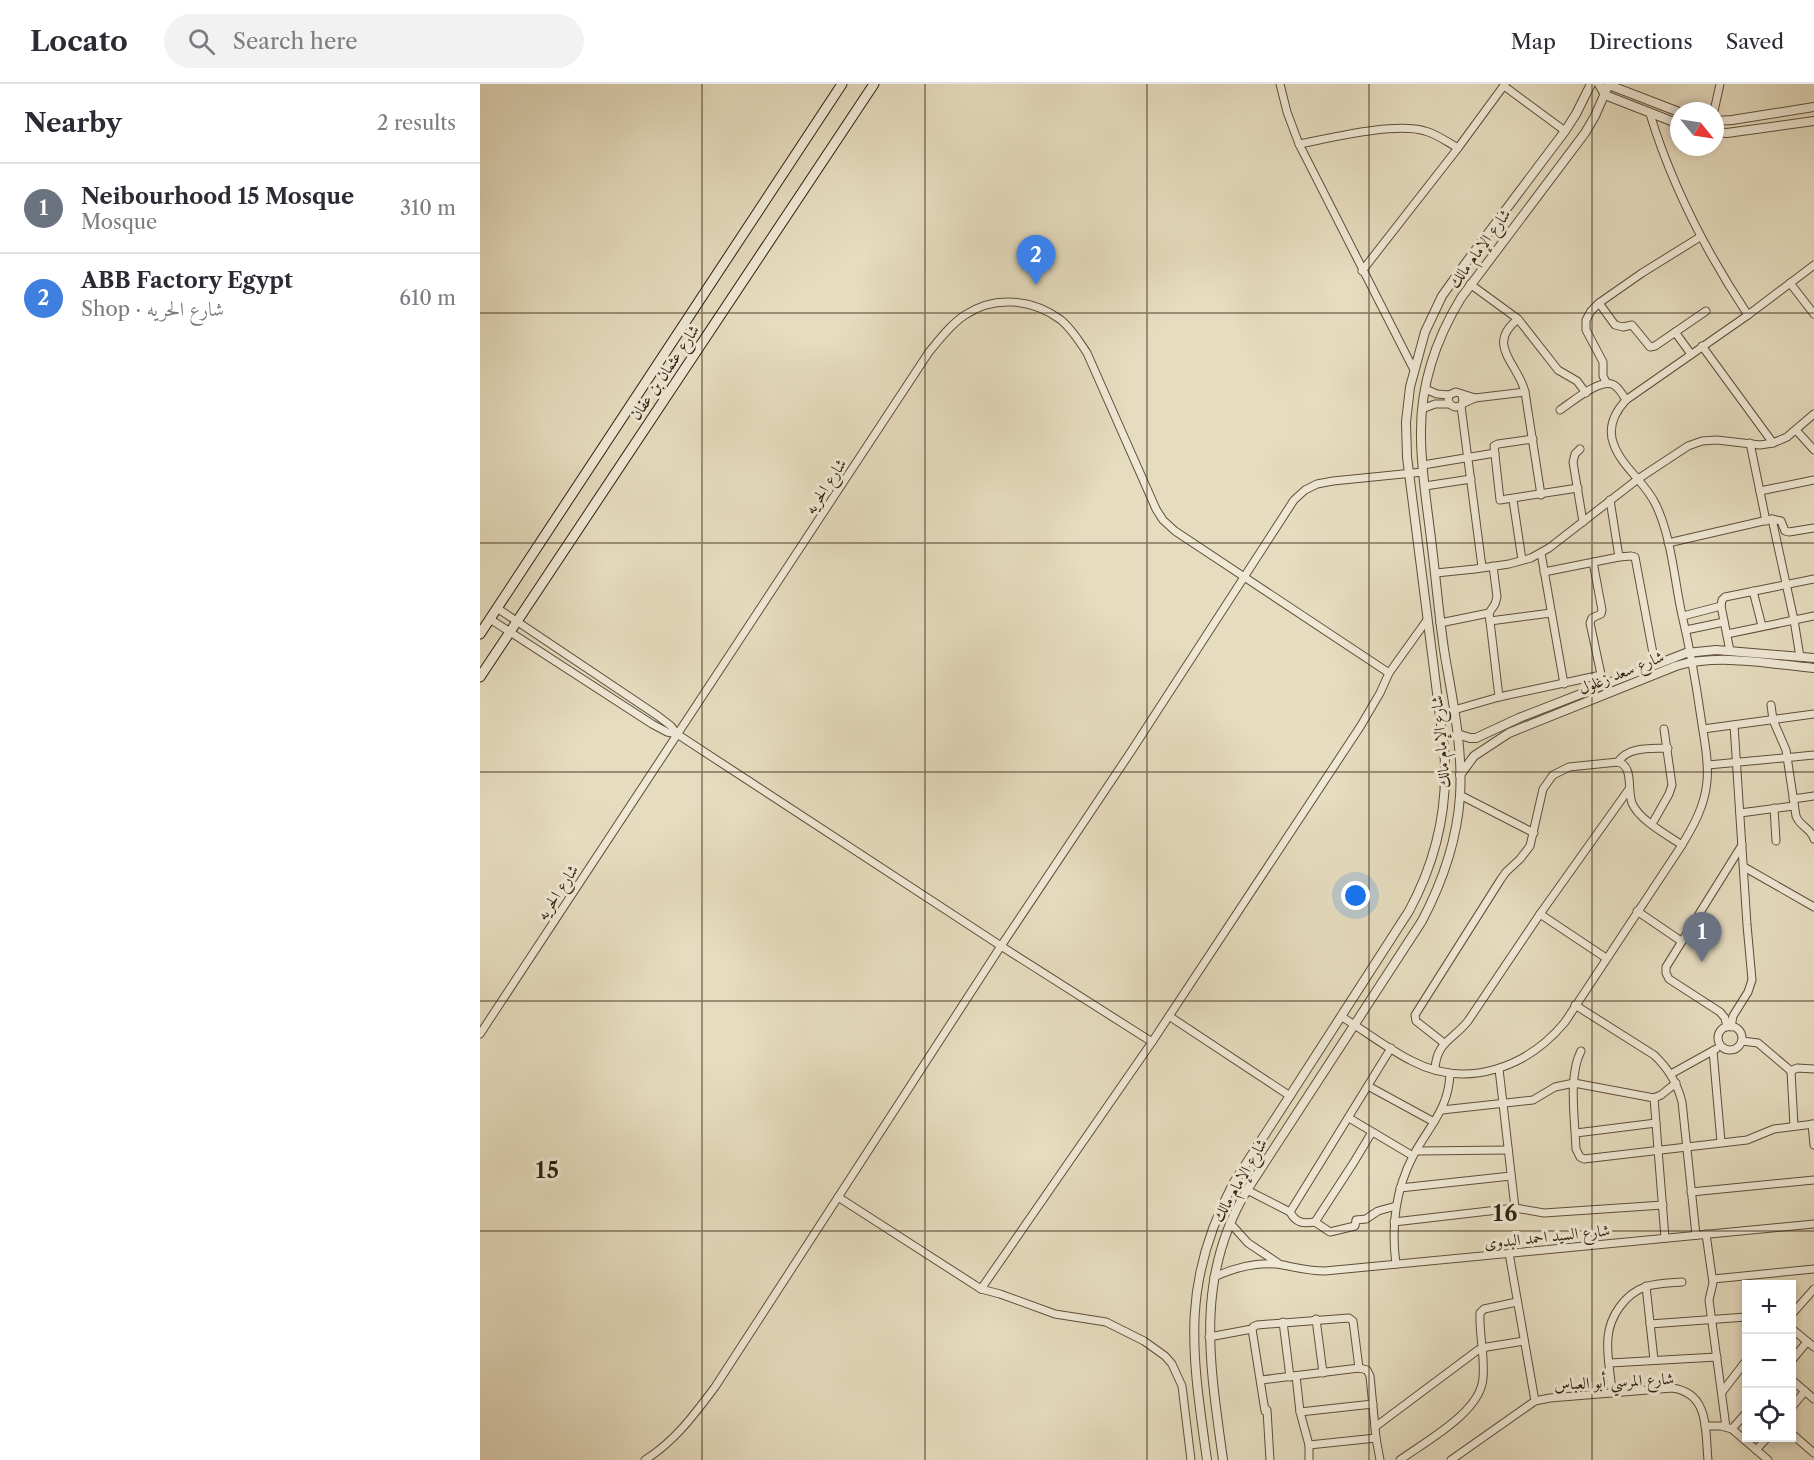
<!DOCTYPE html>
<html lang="en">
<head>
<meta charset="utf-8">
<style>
	:root { --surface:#fff; --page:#f2f2f3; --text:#2b2b33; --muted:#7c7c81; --line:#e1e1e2; --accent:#b45309 }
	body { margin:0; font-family:"Libre Caslon Text",Amiri,serif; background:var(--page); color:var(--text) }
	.controls { position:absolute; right:18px; bottom:18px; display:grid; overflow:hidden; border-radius:0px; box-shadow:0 3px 9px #0003 }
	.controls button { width:54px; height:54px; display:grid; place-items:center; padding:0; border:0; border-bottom:2px solid var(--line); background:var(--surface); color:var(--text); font:30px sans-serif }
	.compass { position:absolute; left:1190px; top:18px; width:54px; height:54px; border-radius:50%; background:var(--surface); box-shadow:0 3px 9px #0003; rotate:120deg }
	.you { position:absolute; left:876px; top:812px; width:21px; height:21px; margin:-15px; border:4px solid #fff; border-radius:50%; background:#1a73e8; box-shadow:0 0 0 9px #1a73e833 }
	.badge { display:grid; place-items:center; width:39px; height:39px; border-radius:50%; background:var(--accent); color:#fff; font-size:20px; font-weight:700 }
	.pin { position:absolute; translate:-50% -50px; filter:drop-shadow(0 2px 3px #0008) }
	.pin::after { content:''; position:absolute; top:32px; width:21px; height:18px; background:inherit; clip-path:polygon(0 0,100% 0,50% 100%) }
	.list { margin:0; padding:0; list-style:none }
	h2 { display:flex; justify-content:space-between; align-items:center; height:78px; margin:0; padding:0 24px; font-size:26px }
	h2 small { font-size:20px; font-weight:400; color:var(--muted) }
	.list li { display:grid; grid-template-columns:39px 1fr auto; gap:18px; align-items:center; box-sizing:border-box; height:90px; padding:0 24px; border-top:2px solid var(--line) }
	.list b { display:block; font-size:22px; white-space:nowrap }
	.list p { margin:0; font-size:20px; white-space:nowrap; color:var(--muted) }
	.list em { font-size:20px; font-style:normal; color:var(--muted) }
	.icon { flex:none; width:33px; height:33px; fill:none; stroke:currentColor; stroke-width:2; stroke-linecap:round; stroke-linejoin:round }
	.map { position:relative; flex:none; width:1334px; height:1376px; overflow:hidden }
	header { display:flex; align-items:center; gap:36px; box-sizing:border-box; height:84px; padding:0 30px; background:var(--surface); border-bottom:2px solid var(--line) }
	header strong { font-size:28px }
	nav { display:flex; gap:33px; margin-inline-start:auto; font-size:21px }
	.search { width:420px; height:54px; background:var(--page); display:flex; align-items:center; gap:15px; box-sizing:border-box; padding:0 21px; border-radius:33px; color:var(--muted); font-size:22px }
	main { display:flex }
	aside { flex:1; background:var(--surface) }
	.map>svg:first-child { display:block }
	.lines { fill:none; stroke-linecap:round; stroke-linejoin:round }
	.minor-casing { stroke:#5e4e39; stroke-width:9 }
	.tertiary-casing { stroke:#5e4e39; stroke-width:10 }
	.secondary-casing { stroke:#301f0c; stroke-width:11 }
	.minor { stroke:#efe8d5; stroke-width:7 }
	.tertiary { stroke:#efe8d5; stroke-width:8 }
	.secondary { stroke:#efe8d5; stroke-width:9 }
	.grid { fill:none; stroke:#301f0c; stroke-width:1.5; stroke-opacity:0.55 }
	.labels { text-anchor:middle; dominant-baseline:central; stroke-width:6; stroke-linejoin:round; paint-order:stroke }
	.street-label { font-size:16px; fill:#301f0c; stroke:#efe8d5 }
	.district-label { font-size:22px; font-weight:bold; letter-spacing:1.5px; fill:#301f0c; stroke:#efe8d5 }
</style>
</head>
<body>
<header>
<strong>Locato</strong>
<div class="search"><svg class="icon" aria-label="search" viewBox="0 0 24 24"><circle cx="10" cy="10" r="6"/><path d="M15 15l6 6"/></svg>Search here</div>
<nav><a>Map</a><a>Directions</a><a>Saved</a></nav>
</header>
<main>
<aside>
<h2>Nearby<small>2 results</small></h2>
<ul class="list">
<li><span class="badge" style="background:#6b7280">1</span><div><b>Neibourhood 15 Mosque</b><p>Mosque</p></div><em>310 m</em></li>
<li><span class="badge" style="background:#3f7fe0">2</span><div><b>ABB Factory Egypt</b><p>Shop · شارع الحريه</p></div><em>610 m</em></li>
</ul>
</aside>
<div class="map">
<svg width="1334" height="1376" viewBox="0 0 1334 1376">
	<rect width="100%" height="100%" fill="#e6dcbf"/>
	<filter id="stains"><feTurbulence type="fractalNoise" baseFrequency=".00333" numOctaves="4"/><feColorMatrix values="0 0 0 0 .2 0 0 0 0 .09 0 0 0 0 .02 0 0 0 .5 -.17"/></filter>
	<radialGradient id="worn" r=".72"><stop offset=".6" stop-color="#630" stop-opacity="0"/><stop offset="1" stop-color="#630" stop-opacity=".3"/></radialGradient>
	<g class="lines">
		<defs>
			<g id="minor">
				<polyline points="800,0 807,28 819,60 934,286"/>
				<polyline points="1024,2 1085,47"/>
				<polyline points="1234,27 1240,0"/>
				<path d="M1170,30c22,72 56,138 98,201"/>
				<path d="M819,60c32,-6 96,-22 126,-13 12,3 22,11 33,17"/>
				<polyline points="882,187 978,64 1025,0"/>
				<polyline points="1310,199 1334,230"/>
				<polyline points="990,200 1038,235 1078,286 1097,297 1106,309"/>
				<polyline points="1119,219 1135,241 1143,243 1152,241 1170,263 1175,262 1226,227"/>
				<path d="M1038,235c-33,26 0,44 7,73l16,103"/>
				<polyline points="1195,248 1211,270"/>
				<polyline points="1222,262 1293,359"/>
				<polyline points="1126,298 1123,292 1123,278 1106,246 1106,236 1111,227 1119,219 1162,189 1220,153"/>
				<polyline points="945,305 957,310 969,311"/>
				<path d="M982,311l1,6 -2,5 -6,1c-6,-2 -8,-6 -6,-12l7,-3 19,6"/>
				<polyline points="982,320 995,314 1045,308"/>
				<polyline points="981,322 1002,483"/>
				<polyline points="942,325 955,320 969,320"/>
				<path d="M1080,326c12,-8 41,-33 54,-25 5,3 9,10 12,15"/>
				<polyline points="1316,346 1334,366"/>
				<polyline points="1053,355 1018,360 1014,362 1020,416 1098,404"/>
				<polyline points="1270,359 1286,437"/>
				<polyline points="1100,365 1095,370 1093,378 1103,438"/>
				<polyline points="943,381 1015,369"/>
				<polyline points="945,402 991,395"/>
				<polyline points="1280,407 1334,396"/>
				<polyline points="1033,416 1042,476"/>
				<polyline points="1130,416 1139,473"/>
				<polyline points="1292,435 1314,536 1320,573"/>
				<polyline points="1188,459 1292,435 1301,437 1305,447 1309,448 1334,444"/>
				<polyline points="1061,469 1084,600"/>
				<polyline points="1113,478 1122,526 1121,530 1112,534 1110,539 1122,595"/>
				<polyline points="1013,482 1017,513 1015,520 1009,529 1019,613"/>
				<polyline points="1064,488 1139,473 1151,472 1155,473 1175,580"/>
				<polyline points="956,489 995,485 1029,480 1051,474 1069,464 1158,395 1208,362 1222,357 1237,356 1280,361 1293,359 1307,353 1334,330"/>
				<polyline points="1273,507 1282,542"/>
				<polyline points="1241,522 1250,567"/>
				<polyline points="17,524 178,632 191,642 197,650"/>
				<polyline points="1203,532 1241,522 1242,516 1245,513 1334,495"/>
				<polyline points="10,535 172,640 187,648 197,650 521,862 672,958 501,1205 358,1113"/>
				<polyline points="1010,537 1071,529"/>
				<polyline points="960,539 1009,529"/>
				<polyline points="1206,546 1244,538"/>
				<polyline points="1247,550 1334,532"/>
				<polyline points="909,589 947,536"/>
				<path d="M1291,621l2,15 13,30 10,66c4,11 15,12 18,23"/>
				<polyline points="974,626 1019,613 1121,591"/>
				<polyline points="1223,645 1334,630"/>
				<path d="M1138,678c10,-16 33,-13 50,-14"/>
				<polyline points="1228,681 1334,671"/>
				<polyline points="980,711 1054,749"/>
				<polyline points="1313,715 1334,712"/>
				<polyline points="1294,724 1296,757"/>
				<polyline points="1260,729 1314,722"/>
				<polyline points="1172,740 1189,710 1192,701 1184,645"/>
				<polyline points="1264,783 1334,823"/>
				<polyline points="1157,827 1201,857"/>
				<polyline points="1060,830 1126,874"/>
				<path d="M1095,921l79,50c14,13 23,27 28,47l14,133"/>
				<polyline points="689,932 810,1012"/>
				<path d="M862,933c23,14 46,32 70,44 55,29 116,6 153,-39l115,-174c13,-21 25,-42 27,-67 2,-21 -3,-42 -6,-63 -5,-35 -11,-69 -19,-103 -8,-36 -10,-76 -26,-110 -10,-22 -34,-38 -42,-60 -7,-17 1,-33 12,-45l122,-85 66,-50"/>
				<circle cx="1250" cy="954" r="12"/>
				<polyline points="1247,943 1245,934 1240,928 1189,895 1186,889 1186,883 1262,761"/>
				<polyline points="1251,943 1253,932 1268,908 1272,896 1267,841 1254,641"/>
				<path d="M0,950l449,-682c11,-13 22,-28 36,-37 30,-20 67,-16 96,5 11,9 18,21 26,33l69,156 7,11 12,11 214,142 -9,20 -20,34 -208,315"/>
				<polyline points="1262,957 1278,959 1311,987 1317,984 1334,985"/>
				<path d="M964,959l-28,-22 -1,-6 86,-136 5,-7 14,-13 10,-13 13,-57 10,-14 16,-8 49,-5c16,4 9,28 14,41 7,17 35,32 50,42"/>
				<path d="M1101,967c-13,24 -6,70 -5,98l4,8 4,2 163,-19 27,-11 40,-5"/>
				<polyline points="1233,967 1241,1058"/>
				<polyline points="1019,985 1035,1124"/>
				<path d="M955,986c1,-28 18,-30 33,-49l72,-107 89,-125"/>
				<polyline points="1311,987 1314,1042"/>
				<polyline points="1191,990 1236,965"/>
				<polyline points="888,1002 954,1038"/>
				<polyline points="1174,1014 1185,1154"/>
				<polyline points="962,1026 1053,1016 1075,1003 1094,999 1174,1014 1181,1011 1196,999"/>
				<polyline points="869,1034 933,1072"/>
				<polyline points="1332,1040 1334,1061"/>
				<polyline points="1096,1049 1176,1039"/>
				<polyline points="937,1067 1028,1066"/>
				<polyline points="920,1104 1031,1092"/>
				<path d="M767,1106l43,22c6,11 13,12 25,10l15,10 25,-6 1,-6 10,-1 12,-8 18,-5"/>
				<polyline points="1211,1108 1334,1096"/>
				<polyline points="810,1128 911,964"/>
				<polyline points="835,1138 874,1078 892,1048"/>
				<polyline points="914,1138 1035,1124 1064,1129 1183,1121"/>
				<polyline points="750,1139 768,1159 798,1179"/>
				<polyline points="1226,1150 1233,1199 1229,1216 1246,1343"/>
				<polyline points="1029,1169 1055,1317"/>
				<path d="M916,1180c-5,-37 0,-75 17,-108 16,-30 36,-47 37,-83"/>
				<path d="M734,1193c22,-10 45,-16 69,-12 15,3 27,6 42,6l489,-47"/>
				<polyline points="1233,1195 1334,1185"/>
				<polyline points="1166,1202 1174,1276"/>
				<polyline points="501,1205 520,1210 575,1230 626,1238 664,1257 685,1272 692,1280 702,1302 711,1376"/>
				<polyline points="1312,1230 1334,1205"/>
				<polyline points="836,1235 843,1289"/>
				<polyline points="803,1238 810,1293"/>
				<polyline points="1170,1240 1266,1233"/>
				<polyline points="772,1245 785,1327 787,1326 790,1376"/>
				<polyline points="1312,1245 1334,1263"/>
				<polyline points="729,1253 772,1245 773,1243 777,1241 869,1234 873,1237 879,1284"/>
				<polyline points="1312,1276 1327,1258"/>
				<polyline points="1130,1279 1237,1273"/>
				<polyline points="816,1292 820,1328 829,1361 829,1376"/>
				<polyline points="781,1296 879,1284 887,1286 890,1292 896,1354 900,1376"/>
				<polyline points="1312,1296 1334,1315"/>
				<polyline points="1242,1308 1266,1277"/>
				<path d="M1132,1309c-1,-18 -6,-38 -4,-56 2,-21 17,-43 37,-50 12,-4 26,-4 37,-5"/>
				<polyline points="1312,1323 1325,1307"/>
				<polyline points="820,1328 893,1320"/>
				<polyline points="1225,1342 1241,1342 1252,1345 1288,1376"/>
				<polyline points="895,1343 998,1266 1007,1263 1044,1257"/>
				<polyline points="1252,1345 1266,1329"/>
				<polyline points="1312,1350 1334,1369"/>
				<polyline points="829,1361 896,1354"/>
				<polyline points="1276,1366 1287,1354"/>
				<path d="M165,1376c30,-19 49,-45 70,-73l286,-441 131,-196 162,-250 11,-10 12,-6 16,-3 90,-9"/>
				<path d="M920,1376c26,-19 81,-48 83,-82 2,-22 -4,-44 -3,-65l4,-4 33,-7"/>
				<path d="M971,1376l84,-59 15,-3 122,-10c38,5 33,43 36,72"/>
			</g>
			<g id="tertiary">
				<polyline points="1119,0 1125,11 1199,40"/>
				<polyline points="1129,1 1199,28"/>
				<polyline points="1235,37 1252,36 1334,23"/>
				<polyline points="1235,48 1247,49 1334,37"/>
				<polyline points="977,650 990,654 996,654 1039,634 1206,569 1236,566 1334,574"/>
				<path d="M980,691l14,-19 35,-23 167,-67c43,-13 94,-2 138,2"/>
				<path d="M727,1376c-15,-107 -27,-176 26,-276l176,-273c28,-52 40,-105 35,-163l-37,-291 -1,-35 4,-35 15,-55 17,-36 23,-32 100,-133 11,-17 15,-30"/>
				<path d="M743,1376c-13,-96 -29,-181 24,-270l175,-269c21,-40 35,-80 38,-125 3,-47 -7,-94 -15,-140 -6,-38 -9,-78 -14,-117 -4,-34 -10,-69 -10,-103 -1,-49 15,-97 40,-138l124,-165 10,-17 14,-32"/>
			</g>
			<g id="secondary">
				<polyline points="0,550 362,0"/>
				<polyline points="0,593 394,0"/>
			</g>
		</defs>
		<use href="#minor" class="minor-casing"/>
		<use href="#tertiary" class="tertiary-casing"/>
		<use href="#secondary" class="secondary-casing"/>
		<use href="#minor" class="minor"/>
		<use href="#tertiary" class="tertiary"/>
		<use href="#secondary" class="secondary"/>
	</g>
	<path class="grid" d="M222,0v1376M445,0v1376M667,0v1376M889,0v1376M1112,0v1376M0,229h1334M0,459h1334M0,688h1334M0,917h1334M0,1147h1334"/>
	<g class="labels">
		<g class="street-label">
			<text transform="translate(999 164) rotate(-54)">شارع الإمام مالك</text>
			<text transform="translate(184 288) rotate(-56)">شارع عثمان بن عفان</text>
			<text transform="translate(345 402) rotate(-57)">شارع الحريه</text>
			<text transform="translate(1141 588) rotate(-22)">شارع سعد زغلول</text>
			<text transform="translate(960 658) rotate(-95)">شارع الإمام مالك</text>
			<text transform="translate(77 808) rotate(-57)">شارع الحريه</text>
			<text transform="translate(759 1096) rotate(-60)">شارع الإمام مالك</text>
			<text transform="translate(1067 1152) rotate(-6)">شارع السيد احمد البدوى</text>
			<text transform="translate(1134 1297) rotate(-3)">شارع المرسي أبو العباس</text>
		</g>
		<g class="district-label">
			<text x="68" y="1086">15</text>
			<text x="1026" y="1129">16</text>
		</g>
	</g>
	<rect width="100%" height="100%" filter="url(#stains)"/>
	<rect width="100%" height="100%" fill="url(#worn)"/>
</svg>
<div class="controls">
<button>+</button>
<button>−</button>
<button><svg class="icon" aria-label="locate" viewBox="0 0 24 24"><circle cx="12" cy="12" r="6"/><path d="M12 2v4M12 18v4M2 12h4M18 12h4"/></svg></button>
</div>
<svg class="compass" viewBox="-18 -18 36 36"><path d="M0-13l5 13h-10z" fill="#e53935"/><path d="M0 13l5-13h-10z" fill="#7c7c81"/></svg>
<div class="you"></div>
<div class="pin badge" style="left:1222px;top:878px;background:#6b7280">1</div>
<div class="pin badge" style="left:556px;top:201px;background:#3f7fe0">2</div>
</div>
</main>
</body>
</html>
